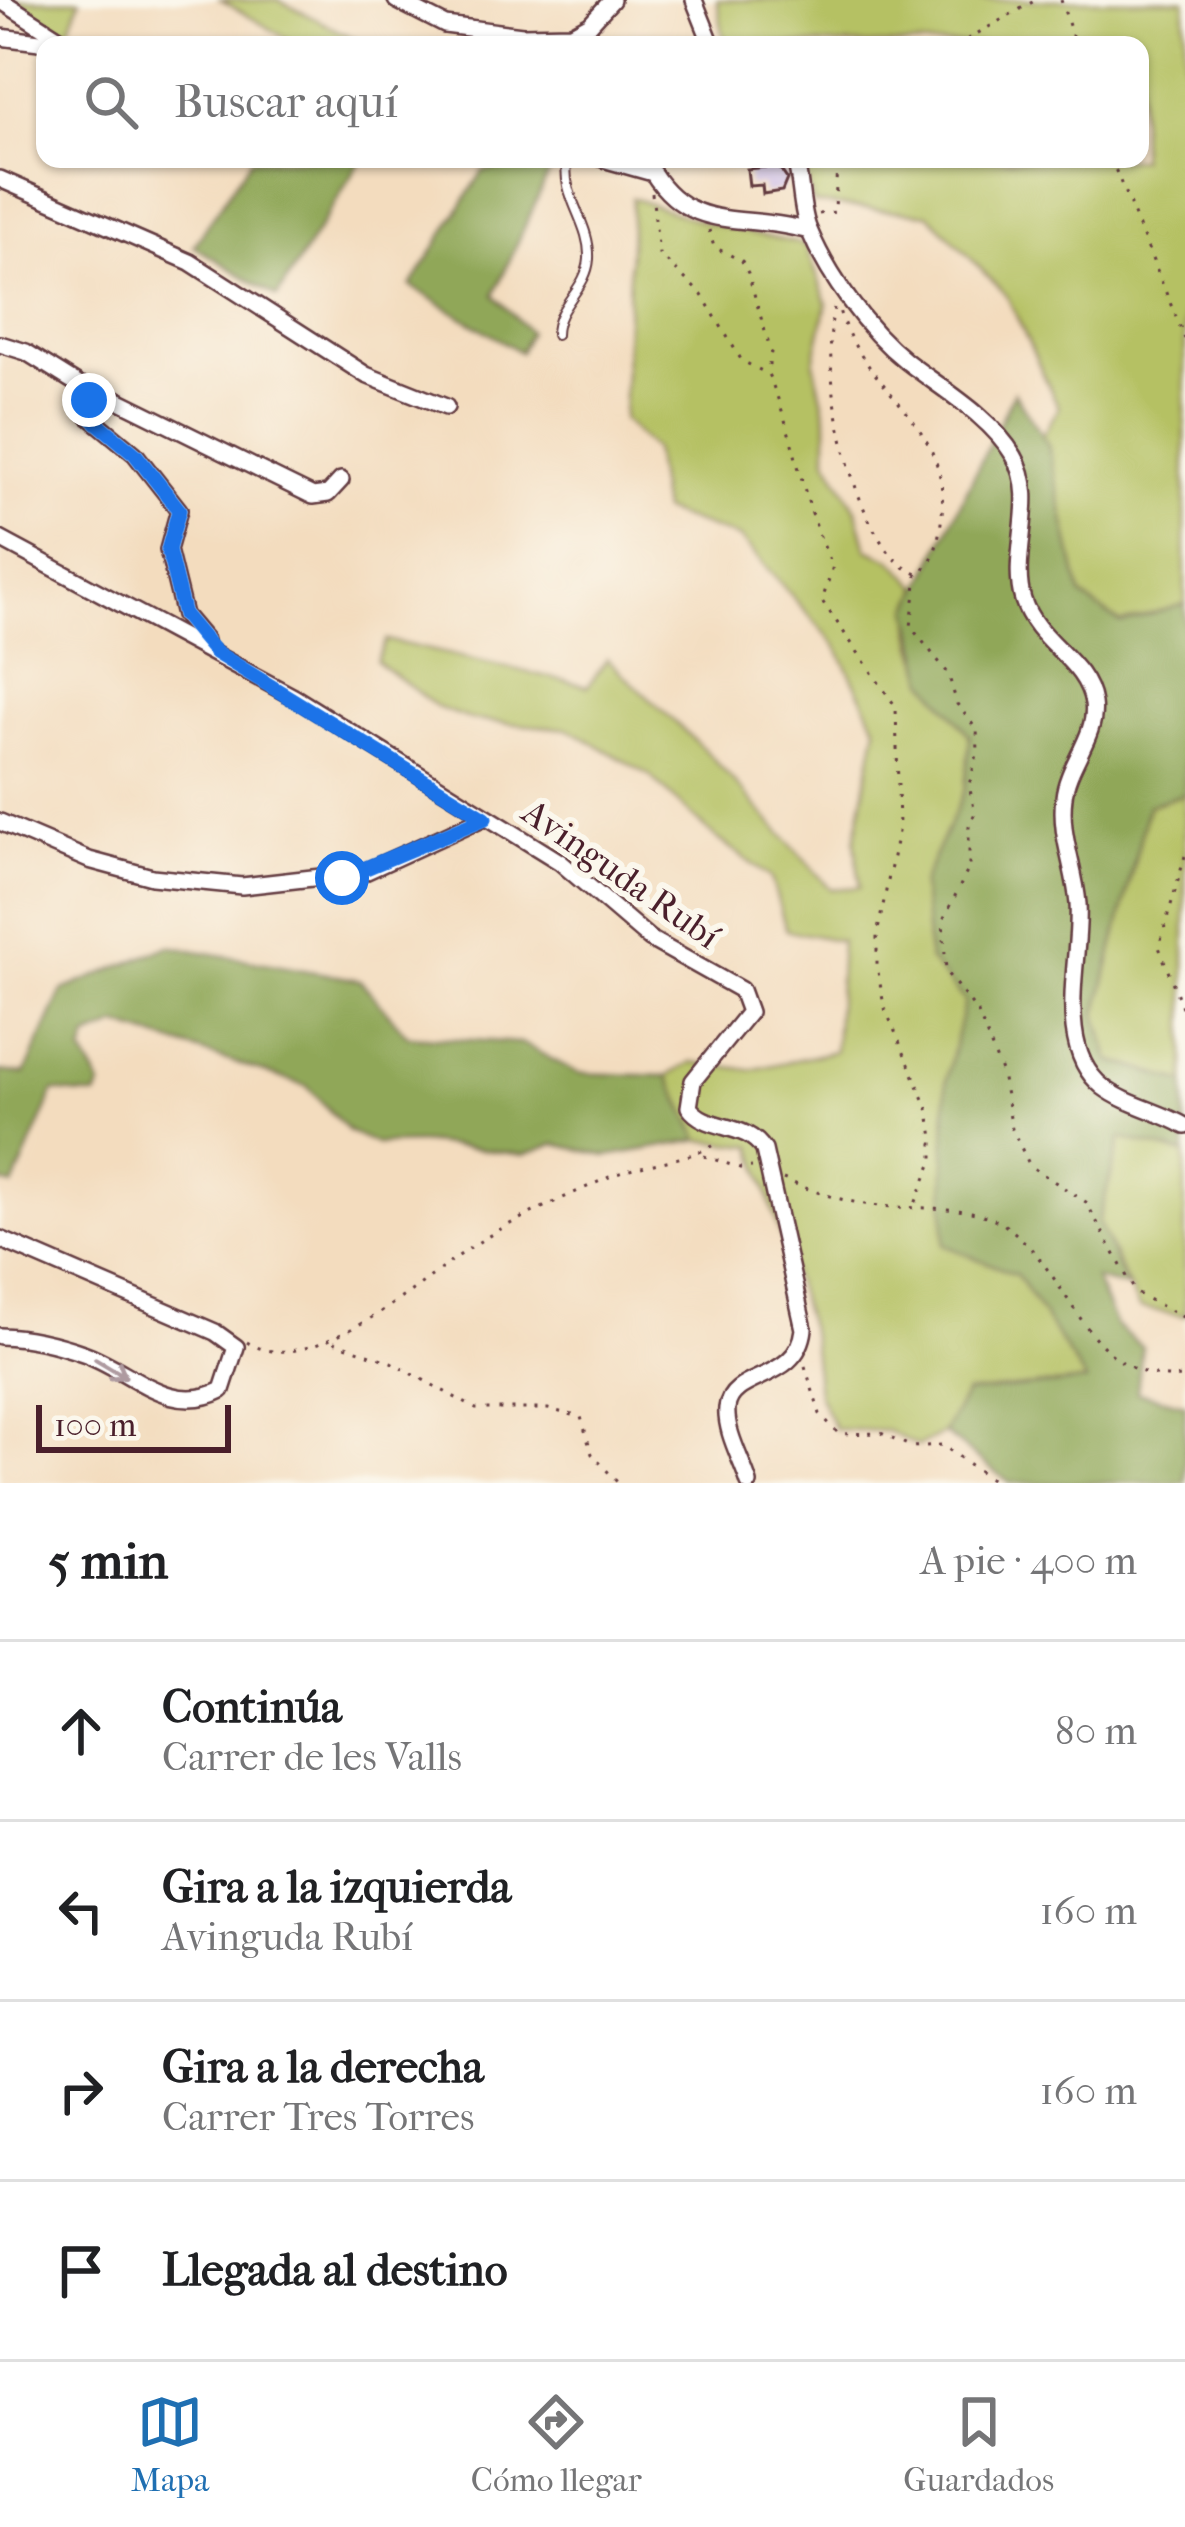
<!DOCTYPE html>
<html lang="es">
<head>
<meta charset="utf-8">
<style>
	:root { --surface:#fff; --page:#f6f6f6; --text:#202124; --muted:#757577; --line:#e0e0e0; --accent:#1f6fb2 }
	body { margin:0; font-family:"IM FELL French Canon",serif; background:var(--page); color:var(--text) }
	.scale { position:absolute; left:36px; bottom:30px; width:195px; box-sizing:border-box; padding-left:12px; border:6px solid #4a1f2b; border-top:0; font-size:33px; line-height:42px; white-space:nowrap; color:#4a1f2b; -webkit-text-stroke:9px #fbf7ec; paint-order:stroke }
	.stop { position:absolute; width:36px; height:36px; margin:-27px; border:9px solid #1a73e8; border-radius:50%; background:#fff }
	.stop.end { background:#1a73e8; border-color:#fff; box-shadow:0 3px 12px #0008 }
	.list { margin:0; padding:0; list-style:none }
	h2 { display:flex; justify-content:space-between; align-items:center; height:156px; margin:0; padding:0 48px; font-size:51px }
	h2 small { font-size:39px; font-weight:400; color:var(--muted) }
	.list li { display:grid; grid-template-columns:78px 1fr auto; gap:36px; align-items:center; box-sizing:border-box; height:180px; padding:0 48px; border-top:3px solid var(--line) }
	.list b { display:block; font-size:45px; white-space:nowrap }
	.list p { margin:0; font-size:39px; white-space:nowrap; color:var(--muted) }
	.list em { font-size:39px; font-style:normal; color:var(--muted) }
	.icon { flex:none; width:66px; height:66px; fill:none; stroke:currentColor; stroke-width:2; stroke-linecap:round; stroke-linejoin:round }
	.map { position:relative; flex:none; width:1185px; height:1483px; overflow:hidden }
	.search { position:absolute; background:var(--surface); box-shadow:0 3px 9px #0004; left:36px; right:36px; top:36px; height:132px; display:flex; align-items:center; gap:30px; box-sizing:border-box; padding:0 42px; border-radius:24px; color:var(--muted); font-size:45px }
	.sheet { height:876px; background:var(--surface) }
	nav { display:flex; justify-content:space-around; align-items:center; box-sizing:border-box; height:168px; border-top:3px solid var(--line); background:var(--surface); font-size:33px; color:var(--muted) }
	nav a { display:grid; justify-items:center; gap:6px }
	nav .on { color:var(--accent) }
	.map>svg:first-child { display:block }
	.green { fill:#b5c163; stroke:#807047; stroke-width:3 }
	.forest { fill:#90a759; stroke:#6d6342; stroke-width:3 }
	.building { fill:#cab9e5 }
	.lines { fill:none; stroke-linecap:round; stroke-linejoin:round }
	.lane-casing { stroke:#633b41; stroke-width:12 }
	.street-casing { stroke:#633b41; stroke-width:20 }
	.path { stroke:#633b41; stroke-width:3; stroke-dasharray:3 9; stroke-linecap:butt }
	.lane { stroke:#fff; stroke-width:8 }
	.street { stroke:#fff; stroke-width:15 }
	.oneway { stroke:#ae9aa0 }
	.route { stroke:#1a73e8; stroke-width:15 }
	.labels { text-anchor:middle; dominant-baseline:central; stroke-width:12; stroke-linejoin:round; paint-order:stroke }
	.street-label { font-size:36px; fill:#4a1f2b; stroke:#fbf7ec }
</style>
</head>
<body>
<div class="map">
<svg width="1185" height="1483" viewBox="0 0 1185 1483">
	<rect width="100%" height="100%" fill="#fbf7ec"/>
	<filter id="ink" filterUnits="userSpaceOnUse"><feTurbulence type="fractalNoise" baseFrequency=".00833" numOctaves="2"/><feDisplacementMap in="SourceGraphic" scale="24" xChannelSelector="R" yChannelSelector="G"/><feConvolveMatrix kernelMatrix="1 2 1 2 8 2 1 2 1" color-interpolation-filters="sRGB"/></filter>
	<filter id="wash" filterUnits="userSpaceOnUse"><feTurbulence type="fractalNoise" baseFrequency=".004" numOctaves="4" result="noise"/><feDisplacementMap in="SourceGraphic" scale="48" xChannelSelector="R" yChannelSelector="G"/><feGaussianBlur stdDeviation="2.7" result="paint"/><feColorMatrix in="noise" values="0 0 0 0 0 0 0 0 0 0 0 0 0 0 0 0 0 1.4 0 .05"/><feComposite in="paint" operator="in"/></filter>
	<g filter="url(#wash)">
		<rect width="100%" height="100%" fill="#f3dcbe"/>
		<g class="green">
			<polygon points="15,0 80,0 67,35"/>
			<polygon points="221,0 278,0 367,45 285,45 286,38"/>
			<polygon points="717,0 1185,0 1185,604 1121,624 1081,596 1042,435 1059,408 1007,296 928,214 813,203 802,159 1140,159 1140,45 725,45"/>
			<path d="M632,198l74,25 100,22 21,58 -13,59 13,58v39l30,52 10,38 24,10 29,29c-26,54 17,107 50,148l-4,54 -44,94 7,76 37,40 -20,81 71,194 70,106 -121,12 -22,40 -26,13 -31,-15 -52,-2 -17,-35 -6,-55 -59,-193 -53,-6 -32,-64 24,-14 59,8 84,-19 6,-110 -55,-11 -15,-52 -58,-43 -64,-60 -80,-46 -96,-9 -35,-12 -62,-47 10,-21 202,46 19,-27 102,95 122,135 29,-2 -5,-46 22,-114 -41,-82 -96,-107 -78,-27 -9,-62 -30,-29z"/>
			<polygon points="1185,794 1185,1083 1110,1060 1097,1014 1148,806"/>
			<polygon points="1121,1138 1185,1154 1185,1316 1139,1308 1098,1223"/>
		</g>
		<g class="forest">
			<polygon points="251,159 362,159 277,297 194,246"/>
			<polygon points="554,161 494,295 529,332 520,352 411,286 483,171"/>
			<polygon points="1014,392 1048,445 1081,596 1121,623 1185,604 1185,794 1148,805 1097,1014 1110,1060 1185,1083 1185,1154 1121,1138 1098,1222 1127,1287 1095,1279 1116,1326 1142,1347 1137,1392 1185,1404 1185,1483 1010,1483 944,1433 966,1393 1086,1381 1017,1275 944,1245 946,1081 965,1001 929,960 922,884 965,790 970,736 926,681 910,609"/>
			<polygon points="169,946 360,980 408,1036 521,1043 578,1073 668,1076 700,1140 607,1156 555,1144 524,1155 430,1143 376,1144 348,1131 307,1086 118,1025 88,1038 83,1053 101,1086 96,1096 54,1091 13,1186 0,1182 0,1071 25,1074 63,990"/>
		</g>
		<g id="blocks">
			<polygon class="building" points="778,166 787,179 782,191 763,194 762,185 749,186 747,169"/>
		</g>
	</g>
	<g filter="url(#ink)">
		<use href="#blocks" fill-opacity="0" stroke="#633b41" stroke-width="3"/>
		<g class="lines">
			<defs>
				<path id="lane" d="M556,335c0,-30 31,-46 33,-76 2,-37 -30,-64 -21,-100"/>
				<g id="street">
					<polyline points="0,0 70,45"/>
					<polyline points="396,0 445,25 522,35 572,34 590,24 612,0"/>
					<polyline points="694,0 712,45"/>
					<polyline points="0,37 63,45"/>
					<path d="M603,159l50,14c39,62 94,39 156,58"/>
					<path d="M795,159c7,23 5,50 14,71 19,46 58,100 97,131 36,28 84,55 108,95 26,42 -5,99 9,144 14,43 63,60 70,103 5,32 -26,62 -29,94 -5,38 11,70 14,107 4,52 -26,143 25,183 24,18 56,24 82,39"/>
					<polyline points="0,179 190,262 366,375 446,407"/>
					<polyline points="0,344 26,352 95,395"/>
					<path d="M0,539l294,158 266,165 90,77 91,51 8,22 -56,69 -4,26c17,25 57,14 75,43l40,179c-6,54 -73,42 -77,79 -2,24 15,52 22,75"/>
					<polyline points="205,640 184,615 168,550 179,510 135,454 89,416 89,400 98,393 112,397 313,496 328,494 341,480"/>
					<polyline points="0,822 89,860 152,877 242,886 365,872 485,817"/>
					<path d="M0,1239l215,93 21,15 -14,43c-53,27 -92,-21 -139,-37 -26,-9 -55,-16 -83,-17"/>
				</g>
			</defs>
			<use href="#lane" class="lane-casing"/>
			<use href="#street" class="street-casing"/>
			<g class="path">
				<polyline points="1061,0 1075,45"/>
				<polyline points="957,45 1036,0"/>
				<polyline points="1111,159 1185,339"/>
				<path d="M652,193l7,61 43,41 40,66 26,13c29,66 33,128 65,192l-11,35 74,106 3,120 -22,108v31l7,40 45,105 4,27v22l-20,49"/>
				<polyline points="819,214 835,212 837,159"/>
				<polyline points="709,230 714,247 742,261 748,273 771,352 768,371"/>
				<path d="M834,308c-15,59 19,243 83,266 15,-9 19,-23 22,-40 23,-111 -74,-137 -100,-224"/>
				<polyline points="917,574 911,627 948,673 957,704 977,730 978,751 969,785 975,813 969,826 969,868 943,920 946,972 978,1013 1002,1074 1012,1129 1030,1166 1086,1202 1136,1293 1185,1318"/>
				<polyline points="1185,856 1159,947 1185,1015"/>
				<polyline points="704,1156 740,1168 752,1167"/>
				<path d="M783,1179c31,13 64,24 97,27 38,4 94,-3 126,20 69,49 77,157 179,151"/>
				<path d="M247,1342c64,42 182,-69 235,-102 39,-24 84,-43 125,-62 29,-14 97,-20 112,-37"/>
				<polyline points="334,1342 391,1362 476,1409 548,1409 581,1417 592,1454 618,1483"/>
				<polyline points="805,1366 820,1414 839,1434 881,1433 912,1447 942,1445 996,1483"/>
			</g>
			<use href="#lane" class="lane"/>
			<use href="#street" class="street"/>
		</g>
		<defs><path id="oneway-shaft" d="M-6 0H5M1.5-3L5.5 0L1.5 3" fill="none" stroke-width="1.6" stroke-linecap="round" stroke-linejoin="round" transform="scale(3)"/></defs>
		<use class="oneway" href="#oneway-shaft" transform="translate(111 1368) rotate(31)"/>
	</g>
	<g class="lines" filter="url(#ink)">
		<polyline class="route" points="89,400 89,416 135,454 179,510 168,550 184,615 215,652 485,818 342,878"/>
	</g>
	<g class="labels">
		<g class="street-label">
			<text transform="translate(621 874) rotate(35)">Avinguda Rubí</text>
		</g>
	</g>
</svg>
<div class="scale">100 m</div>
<div class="stop" style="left:342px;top:878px"></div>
<div class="stop end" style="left:89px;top:400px"></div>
<div class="search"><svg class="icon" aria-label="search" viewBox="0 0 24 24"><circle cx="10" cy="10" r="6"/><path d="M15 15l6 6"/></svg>Buscar aquí</div>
</div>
<section class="sheet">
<h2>5 min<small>A pie · 400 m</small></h2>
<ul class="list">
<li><svg class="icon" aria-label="ahead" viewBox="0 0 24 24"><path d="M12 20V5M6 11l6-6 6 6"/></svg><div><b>Continúa</b><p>Carrer de les Valls</p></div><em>80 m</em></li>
<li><svg class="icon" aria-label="left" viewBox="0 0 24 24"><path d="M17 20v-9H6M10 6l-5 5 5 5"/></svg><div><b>Gira a la izquierda</b><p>Avinguda Rubí</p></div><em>160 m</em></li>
<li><svg class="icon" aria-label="right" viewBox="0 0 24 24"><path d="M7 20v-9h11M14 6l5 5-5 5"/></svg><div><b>Gira a la derecha</b><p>Carrer Tres Torres</p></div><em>160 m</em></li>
<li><svg class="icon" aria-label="arrive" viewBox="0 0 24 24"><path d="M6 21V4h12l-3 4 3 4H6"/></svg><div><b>Llegada al destino</b></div></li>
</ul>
</section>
<nav>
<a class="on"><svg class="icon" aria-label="map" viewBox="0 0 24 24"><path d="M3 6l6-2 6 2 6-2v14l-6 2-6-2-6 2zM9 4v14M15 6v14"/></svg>Mapa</a>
<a><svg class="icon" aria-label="directions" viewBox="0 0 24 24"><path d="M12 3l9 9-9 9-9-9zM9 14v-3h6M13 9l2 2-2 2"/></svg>Cómo llegar</a>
<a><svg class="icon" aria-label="saved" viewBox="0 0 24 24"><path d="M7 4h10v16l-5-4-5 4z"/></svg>Guardados</a>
</nav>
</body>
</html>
